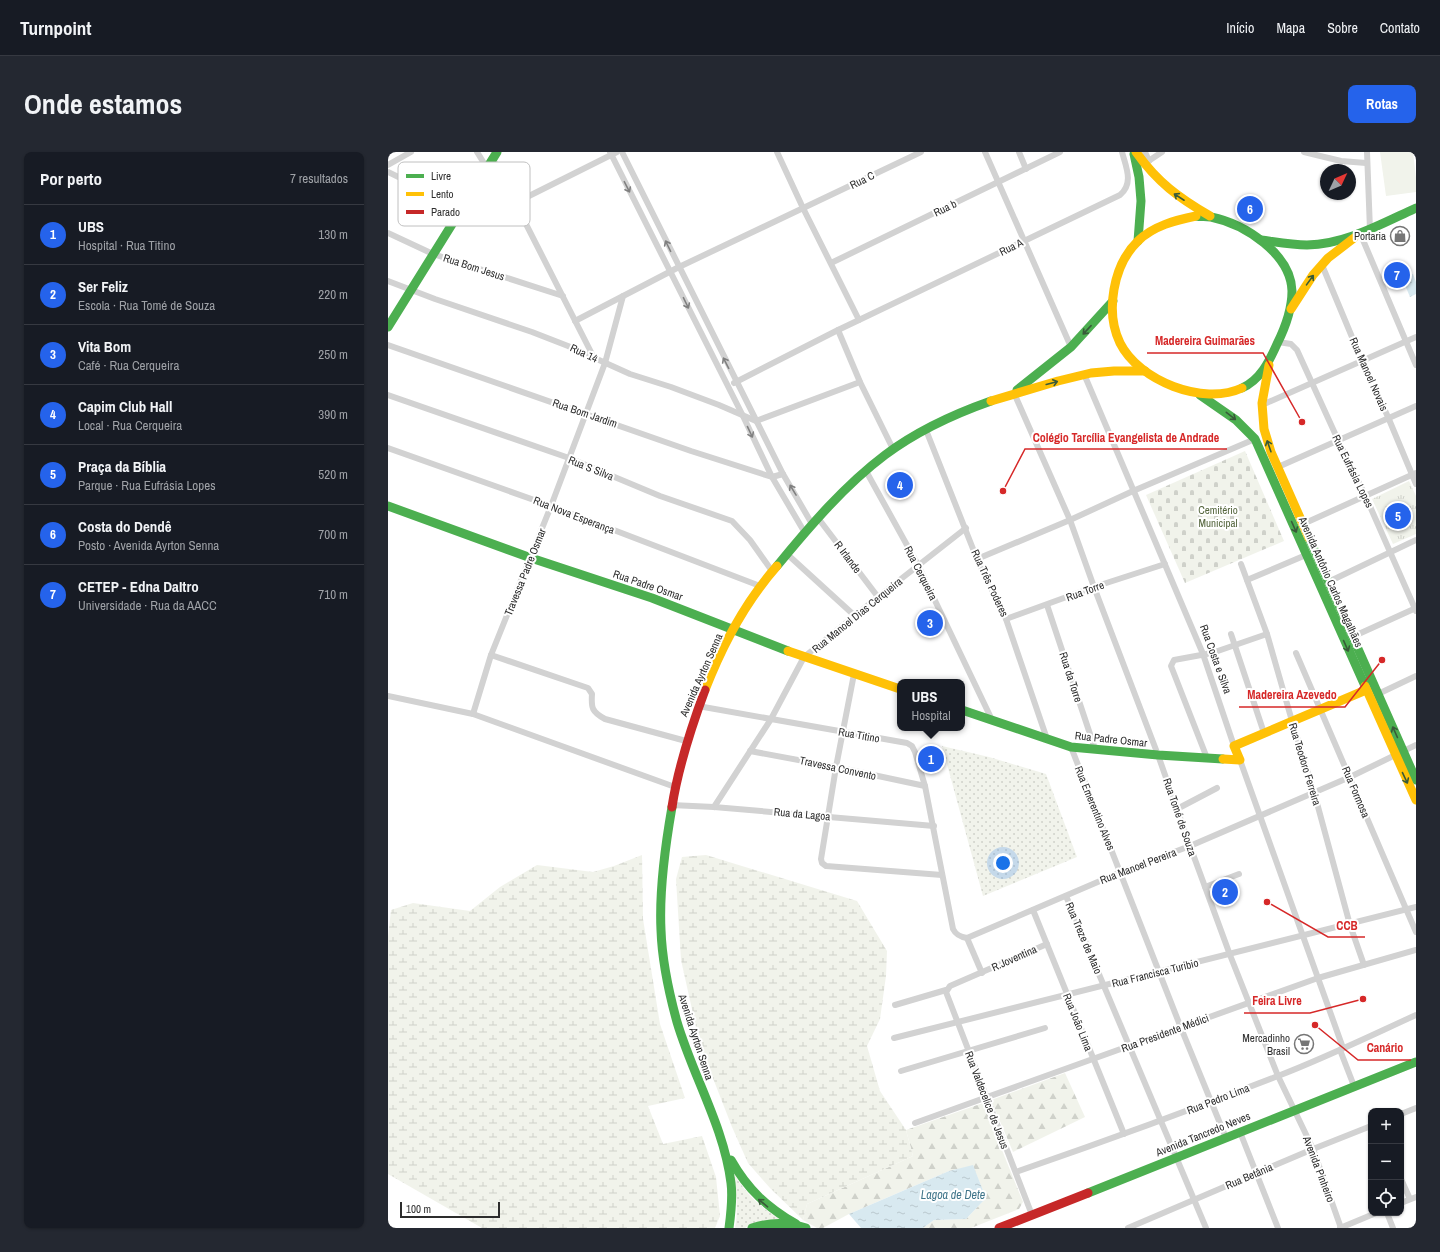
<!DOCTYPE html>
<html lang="pt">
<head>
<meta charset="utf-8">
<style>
	:root { --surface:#171b24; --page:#242831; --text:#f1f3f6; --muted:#9ea1a6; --line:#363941; --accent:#2563eb }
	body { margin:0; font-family:"Archivo Narrow",sans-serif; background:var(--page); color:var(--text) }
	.controls { position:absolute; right:12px; bottom:12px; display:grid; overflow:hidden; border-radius:8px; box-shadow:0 1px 3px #0004 }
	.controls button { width:36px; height:36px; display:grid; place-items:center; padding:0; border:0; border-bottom:1px solid var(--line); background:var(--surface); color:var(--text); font:20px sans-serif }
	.compass { position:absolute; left:932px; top:12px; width:36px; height:36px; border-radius:50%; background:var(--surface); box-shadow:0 1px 3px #0004; rotate:46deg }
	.scale { position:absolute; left:12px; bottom:10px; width:100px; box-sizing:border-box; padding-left:4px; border:2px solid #2d2d2d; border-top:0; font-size:11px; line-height:14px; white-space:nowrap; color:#2d2d2d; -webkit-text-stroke:3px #fff; paint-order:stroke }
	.you { position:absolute; left:615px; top:711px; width:14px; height:14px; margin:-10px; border:3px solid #fff; border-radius:50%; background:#1a73e8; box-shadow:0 0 0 6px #1a73e833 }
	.badge { display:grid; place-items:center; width:26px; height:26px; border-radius:50%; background:var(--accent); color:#fff; font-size:13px; font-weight:700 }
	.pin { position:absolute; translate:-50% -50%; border:2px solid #fff; box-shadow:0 1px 4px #0006 }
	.popup { position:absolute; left:509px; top:527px; width:68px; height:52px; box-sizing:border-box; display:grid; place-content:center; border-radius:8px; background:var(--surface); filter:drop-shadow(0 1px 3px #0005); font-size:13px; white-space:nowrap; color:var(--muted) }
	.popup b { font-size:15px; color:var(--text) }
	.popup::after { content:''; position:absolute; left:50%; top:100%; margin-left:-8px; border:8px solid transparent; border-top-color:var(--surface) }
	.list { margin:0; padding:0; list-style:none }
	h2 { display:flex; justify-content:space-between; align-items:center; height:52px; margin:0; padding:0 16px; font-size:17px }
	h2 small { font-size:13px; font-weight:400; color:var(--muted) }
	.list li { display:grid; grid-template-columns:26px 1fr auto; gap:12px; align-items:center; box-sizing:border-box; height:60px; padding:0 16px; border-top:1px solid var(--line) }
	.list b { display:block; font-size:15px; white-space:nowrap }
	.list p { margin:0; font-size:13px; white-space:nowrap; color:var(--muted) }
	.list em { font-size:13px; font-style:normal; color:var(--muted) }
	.icon { flex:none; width:22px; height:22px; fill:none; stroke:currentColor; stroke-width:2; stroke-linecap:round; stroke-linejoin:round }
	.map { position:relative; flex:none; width:1028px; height:1076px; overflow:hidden; border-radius:8px }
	header { display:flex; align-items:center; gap:24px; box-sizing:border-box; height:56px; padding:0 20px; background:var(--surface); border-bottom:1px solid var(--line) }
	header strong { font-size:19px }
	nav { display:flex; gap:22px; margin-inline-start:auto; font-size:14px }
	.intro { display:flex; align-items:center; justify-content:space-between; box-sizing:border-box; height:96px; padding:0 24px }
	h1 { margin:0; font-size:28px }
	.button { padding:10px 18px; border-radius:8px; background:var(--accent); color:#fff; font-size:14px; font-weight:700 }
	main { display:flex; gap:24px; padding:0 24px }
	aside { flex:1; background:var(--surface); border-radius:8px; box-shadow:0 1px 3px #0004 }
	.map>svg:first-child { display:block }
	.grass { fill:url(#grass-dots) }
	.forest { fill:url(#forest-firs) }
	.wetland { fill:url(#wetland-marsh) }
	.cemetery { fill:url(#cemetery-stones) }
	.park { fill:url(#park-tufts) }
	.pitch { fill:#f1f3eb }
	.water { fill:url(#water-ripples) }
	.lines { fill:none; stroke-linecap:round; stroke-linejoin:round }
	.street { stroke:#d2d2d2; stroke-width:6 }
	.fast { stroke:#4caf50; stroke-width:9 }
	.slow { stroke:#ffc107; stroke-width:9 }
	.jam { stroke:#c62828; stroke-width:9 }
	.oneway { stroke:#808080 }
	.oneway2 { stroke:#385a39 }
	.labels { text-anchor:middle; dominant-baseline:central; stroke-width:4; stroke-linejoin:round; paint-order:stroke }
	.street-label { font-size:11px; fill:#2d2d2d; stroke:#fff }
	.poi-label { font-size:11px; fill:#2d2d2d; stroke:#fff; text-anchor:end }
	.park-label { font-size:11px; fill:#55663d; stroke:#fff }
	.water-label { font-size:12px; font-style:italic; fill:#40758a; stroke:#fff }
	.key { fill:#fff; stroke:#c0c0c0; stroke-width:1 }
	.key-label { font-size:11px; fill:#2d2d2d }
	.leader { fill:none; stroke:#d62828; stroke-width:1.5 }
	.callout-dot { fill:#d62828; stroke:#fff; stroke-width:1.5 }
	.callout-label { font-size:12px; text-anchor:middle; font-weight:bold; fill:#d62828; stroke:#fff; stroke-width:4; stroke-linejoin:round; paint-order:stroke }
</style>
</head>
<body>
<header>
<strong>Turnpoint</strong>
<nav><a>Início</a><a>Mapa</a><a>Sobre</a><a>Contato</a></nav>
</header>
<div class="intro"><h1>Onde estamos</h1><a class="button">Rotas</a></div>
<main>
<aside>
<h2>Por perto<small>7 resultados</small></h2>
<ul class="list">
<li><span class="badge">1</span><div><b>UBS</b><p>Hospital · Rua Titino</p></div><em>130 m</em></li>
<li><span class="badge">2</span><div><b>Ser Feliz</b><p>Escola · Rua Tomé de Souza</p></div><em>220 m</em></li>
<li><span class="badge">3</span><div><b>Vita Bom</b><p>Café · Rua Cerqueira</p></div><em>250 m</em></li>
<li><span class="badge">4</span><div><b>Capim Club Hall</b><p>Local · Rua Cerqueira</p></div><em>390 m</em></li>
<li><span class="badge">5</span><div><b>Praça da Bíblia</b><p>Parque · Rua Eufrásia Lopes</p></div><em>520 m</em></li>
<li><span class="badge">6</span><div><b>Costa do Dendê</b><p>Posto · Avenida Ayrton Senna</p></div><em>700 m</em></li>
<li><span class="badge">7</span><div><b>CETEP - Edna DaItro</b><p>Universidade · Rua da AACC</p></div><em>710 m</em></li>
</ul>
</aside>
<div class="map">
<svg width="1028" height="1076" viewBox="0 0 1028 1076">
	<defs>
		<pattern id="grass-dots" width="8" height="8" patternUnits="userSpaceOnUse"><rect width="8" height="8" fill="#f1f3eb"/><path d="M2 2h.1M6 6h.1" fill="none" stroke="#cfd1ca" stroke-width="1.8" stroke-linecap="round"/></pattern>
		<pattern id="forest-firs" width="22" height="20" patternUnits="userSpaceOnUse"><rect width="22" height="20" fill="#f1f3eb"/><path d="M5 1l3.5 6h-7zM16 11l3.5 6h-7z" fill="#cfd1ca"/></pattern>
		<pattern id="wetland-marsh" width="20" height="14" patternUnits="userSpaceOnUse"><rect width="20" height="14" fill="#f1f3eb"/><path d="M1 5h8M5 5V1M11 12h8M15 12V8" fill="none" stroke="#cfd1ca"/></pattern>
		<pattern id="cemetery-stones" width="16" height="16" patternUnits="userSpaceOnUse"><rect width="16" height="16" fill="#f1f3eb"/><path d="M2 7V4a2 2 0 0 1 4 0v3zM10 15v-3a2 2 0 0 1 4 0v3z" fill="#cfd1ca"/></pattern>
		<pattern id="park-tufts" width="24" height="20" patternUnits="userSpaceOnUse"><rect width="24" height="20" fill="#f1f3eb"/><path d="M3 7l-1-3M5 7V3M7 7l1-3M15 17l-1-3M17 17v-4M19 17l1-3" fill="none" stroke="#cfd1ca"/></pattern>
		<pattern id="water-ripples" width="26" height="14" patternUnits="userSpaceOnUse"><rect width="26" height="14" fill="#d8e9f0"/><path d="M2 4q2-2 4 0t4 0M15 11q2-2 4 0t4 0" fill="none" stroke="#bac8ce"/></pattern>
	</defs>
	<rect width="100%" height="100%" fill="#fff"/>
	<g class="grass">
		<polygon points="554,594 601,605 658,622 689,705 595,744"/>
		<path d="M344,1018c11,21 27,37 49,50l-32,5 -4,3h-10c4,-20 1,-38 -3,-58z"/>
	</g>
	<g class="forest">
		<polygon points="677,921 697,965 625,1000 603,948"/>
		<polygon points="595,951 635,1050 631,1057 583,1076 535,1076 546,1068 578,1067 598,1046 585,1014 561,1019 461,1062 435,1076 429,1076 415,1068 419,1052 525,1004 518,978"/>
	</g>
	<g class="wetland">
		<polygon points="254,703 255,767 272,872 297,946 260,954 275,992 314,984 328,1025 332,1064 327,1076 94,1076 0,1022 0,785 3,758 25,751 82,759 112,735 149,713 205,720 226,714"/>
		<polygon points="318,703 469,749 499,799 498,824 492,867 479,894 492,939 518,978 525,1004 419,1052 415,1068 382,1036 360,1011 344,975 312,893 293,808 288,727 294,705"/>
	</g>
	<polygon class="cemetery" points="857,299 896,389 797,431 758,343"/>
	<polygon class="park" points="1021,329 1028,344 1028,382 1005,392 984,347"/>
	<polygon class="pitch" points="992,0 1025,0 1028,26 1028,40 998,44"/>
	<g class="water">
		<polygon points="1025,122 1028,130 1028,142 1022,145 1014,126"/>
		<polygon points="585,1013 598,1046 578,1067 546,1068 535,1076 473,1076 461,1062 561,1019"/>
	</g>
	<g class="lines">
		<g class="street">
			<polyline points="89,0 99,16"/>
			<polyline points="222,0 355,264 384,325 417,381"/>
			<polyline points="234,0 395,322 424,372"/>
			<polyline points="389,0 415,56 471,168 450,178 472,230 505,297"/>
			<polyline points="597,0 683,195"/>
			<polyline points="631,0 638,17"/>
			<polyline points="757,0 761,9"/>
			<polyline points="916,0 953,9 978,11"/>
			<polyline points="979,0 982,78"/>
			<polyline points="105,7 206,206"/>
			<polyline points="756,12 774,0"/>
			<polyline points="0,13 23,0"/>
			<polyline points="0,20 74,56"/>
			<polyline points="127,51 229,0"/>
			<polyline points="0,81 45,102 175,144"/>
			<polyline points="972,81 1028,213"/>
			<polyline points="443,111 672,0"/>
			<polyline points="934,113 974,209 1000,265 1028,332"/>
			<polyline points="0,129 47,147 144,180 180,194 242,222 283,235 331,253 368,269 472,230"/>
			<path d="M471,168l261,-125c14,-12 6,-28 2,-43"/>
			<polyline points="187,169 291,115 533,0"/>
			<polyline points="890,190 903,192 909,198 950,288 977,343 1028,459"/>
			<polyline points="0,193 303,299 384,325 395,322"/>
			<polyline points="696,222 815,502 846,594"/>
			<polyline points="346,231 450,178"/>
			<polyline points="626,241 682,368 706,435 770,603 802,694 842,803 890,924 925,997 953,1076"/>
			<polyline points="0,243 181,306 272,344 344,369 362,388 384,419"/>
			<polyline points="874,253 1028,185"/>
			<polyline points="538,278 589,407 618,467 659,587"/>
			<polyline points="0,296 163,354 372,434"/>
			<polyline points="890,315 1028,254"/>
			<polyline points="478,319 530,413 604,568"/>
			<polyline points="430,366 490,445"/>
			<polyline points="915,372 1028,321"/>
			<polyline points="399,402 467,464"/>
			<polyline points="589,407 682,368 745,339 867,287"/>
			<polyline points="853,412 879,482 904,569 926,640 962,773 976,813"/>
			<polyline points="859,428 918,403"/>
			<polyline points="938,431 1028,388"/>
			<polyline points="659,453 707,597"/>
			<polyline points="618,467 706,435 777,412"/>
			<polyline points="843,482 876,581"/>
			<polyline points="964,485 1028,456"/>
			<polyline points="908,501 1028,780"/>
			<path d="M103,503l97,33 4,6c-1,14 0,18 13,25l81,22"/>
			<polyline points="466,522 448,615 433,707 434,711 438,714 554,723"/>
			<polyline points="990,542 1028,524"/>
			<polyline points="0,544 85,562 287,635"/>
			<path d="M310,554l209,37 5,3 3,6 10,34 28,143c3,6 7,8 14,9l154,-66 69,-26 160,-69 66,-32"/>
			<polyline points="85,562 103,503 163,354 217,211 235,144"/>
			<polyline points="683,595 793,876 838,986"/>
			<polyline points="362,599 448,615 537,634"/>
			<polyline points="819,606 783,514 786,508 824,501 879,482"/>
			<polyline points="852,608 955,896"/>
			<polyline points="283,653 326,655 546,674"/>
			<polyline points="326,655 383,567 416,505 490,445 578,376"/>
			<polyline points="789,657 829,636"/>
			<polyline points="817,735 851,722"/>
			<polyline points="678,744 818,1076"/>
			<polyline points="645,758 736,982"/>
			<polyline points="579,786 594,821"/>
			<polyline points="507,853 558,838"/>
			<polyline points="506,886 1028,755"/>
			<polyline points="952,898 966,934"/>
			<polyline points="513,919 657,876"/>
			<polyline points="1013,962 1028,956"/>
			<polyline points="527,971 930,826 1028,798"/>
			<polyline points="852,980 890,1076"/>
			<path d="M628,1020c87,-30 175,-62 262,-96 47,-18 92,-40 138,-61"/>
			<polyline points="1013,1027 1022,1047"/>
			<polyline points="1013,1051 1028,1045"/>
			<polyline points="999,1061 1005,1076"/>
			<polyline points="644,1063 558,840 562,834 659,792"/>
			<polyline points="740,1076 925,997 983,974"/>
			<polyline points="952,1076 988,1061"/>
		</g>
		<g class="fast">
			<polyline points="746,2 751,25 753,49 750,89"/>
			<path d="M808,64c5,1 10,0 15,1 34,7 80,37 81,74 0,19 -7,37 -15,53 -8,18 -17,36 -35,44"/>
			<path d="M873,88c15,2 30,5 46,5 39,-1 74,-21 109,-37"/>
			<polyline points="0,175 109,0"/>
			<polyline points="629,238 683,195 725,149"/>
			<polyline points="812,243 848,268 867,287 977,534"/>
			<polyline points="0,354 143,406 264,446 400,499"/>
			<polyline points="921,386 1028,628"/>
			<path d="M389,414c32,-39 68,-81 108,-111 32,-24 69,-41 106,-54"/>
			<polyline points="574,558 683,595 770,603 835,607"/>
			<path d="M284,655c-7,40 -13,83 -11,123 1,31 8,63 16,92 16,54 47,105 54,161 2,15 0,30 -2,45"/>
			<path d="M343,1008c17,30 36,47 65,64"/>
			<polyline points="700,1041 1028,910"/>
			<path d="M364,1076c18,-6 36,-6 54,0"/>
		</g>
		<g class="slow">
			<path d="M748,0c21,30 43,46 74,64"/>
			<path d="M808,64c-20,4 -43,10 -58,25 -25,24 -33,71 -18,102 19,38 83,63 122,45"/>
			<polyline points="903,157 925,123 940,106 966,86"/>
			<polyline points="881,213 874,251 876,277 883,300 921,386"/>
			<polyline points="603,249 670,229 703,221 726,219 757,219"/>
			<polyline points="400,499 512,537"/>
			<polyline points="977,534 1028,648"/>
			<path d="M317,538c17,-44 41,-89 72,-124"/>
			<polyline points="835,607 852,608 846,594 978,538"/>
		</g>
		<g class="jam">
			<path d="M284,655c6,-40 19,-79 33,-117"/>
			<polyline points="611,1076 700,1041"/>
		</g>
	</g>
	<defs><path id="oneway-shaft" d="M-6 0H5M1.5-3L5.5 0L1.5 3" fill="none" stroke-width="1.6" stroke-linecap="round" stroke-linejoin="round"/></defs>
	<g class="oneway">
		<use href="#oneway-shaft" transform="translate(239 35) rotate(63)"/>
		<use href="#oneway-shaft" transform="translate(280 94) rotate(-116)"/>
		<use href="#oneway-shaft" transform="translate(298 151) rotate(64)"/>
		<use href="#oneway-shaft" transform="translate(338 211) rotate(-117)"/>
		<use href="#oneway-shaft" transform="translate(362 280) rotate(65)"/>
		<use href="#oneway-shaft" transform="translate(405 338) rotate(-121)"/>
	</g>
	<g class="oneway2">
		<use href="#oneway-shaft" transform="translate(791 45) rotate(-147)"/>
		<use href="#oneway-shaft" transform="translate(922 128) rotate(-54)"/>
		<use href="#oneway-shaft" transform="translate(699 178) rotate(133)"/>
		<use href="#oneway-shaft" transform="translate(664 231) rotate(-15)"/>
		<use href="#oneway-shaft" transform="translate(843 264) rotate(38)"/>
		<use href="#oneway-shaft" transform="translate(881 294) rotate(-109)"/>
		<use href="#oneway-shaft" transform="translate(906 375) rotate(66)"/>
		<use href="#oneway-shaft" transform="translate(958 494) rotate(66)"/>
		<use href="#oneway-shaft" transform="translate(1007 580) rotate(-114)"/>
		<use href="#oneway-shaft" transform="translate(1017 626) rotate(65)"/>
		<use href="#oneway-shaft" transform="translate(375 1051) rotate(-140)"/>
	</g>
	<defs>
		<symbol id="shop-ring" viewBox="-11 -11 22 22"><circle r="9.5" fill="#fff" stroke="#767676" stroke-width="1.5"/><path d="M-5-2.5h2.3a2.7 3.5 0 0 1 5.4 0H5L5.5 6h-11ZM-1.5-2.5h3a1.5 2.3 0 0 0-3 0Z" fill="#767676"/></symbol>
		<symbol id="supermarket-ring" viewBox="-11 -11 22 22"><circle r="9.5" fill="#fff" stroke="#767676" stroke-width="1.5"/><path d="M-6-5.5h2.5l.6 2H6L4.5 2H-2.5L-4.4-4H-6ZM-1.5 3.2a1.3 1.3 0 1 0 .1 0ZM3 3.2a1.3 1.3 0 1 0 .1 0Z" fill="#767676"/></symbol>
	</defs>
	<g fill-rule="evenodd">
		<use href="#shop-ring" x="1001" y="73" width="22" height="22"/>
		<use href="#supermarket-ring" x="905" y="881" width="22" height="22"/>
	</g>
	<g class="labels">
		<g class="street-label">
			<text transform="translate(474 28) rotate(-26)">Rua C</text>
			<text transform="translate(557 56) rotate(-26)">Rua b</text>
			<text transform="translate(623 95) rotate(-26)">Rua A</text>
			<text transform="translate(86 115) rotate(18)">Rua Bom Jesus</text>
			<text transform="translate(196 201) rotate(25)">Rua 14</text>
			<text transform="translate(981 222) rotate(66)">Rua Manoel Novais</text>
			<text transform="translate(197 261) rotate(19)">Rua Bom Jardim</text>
			<text transform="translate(203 316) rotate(22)">Rua S Silva</text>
			<text transform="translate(965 319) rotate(64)">Rua Eufrásia Lopes</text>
			<text transform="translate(186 363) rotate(21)">Rua Nova Esperança</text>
			<text transform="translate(460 405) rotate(53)">R Irlande</text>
			<text transform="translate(137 420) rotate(-68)">Travessa Padre Osmar</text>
			<text transform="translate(533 421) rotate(63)">Rua Cerqueira</text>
			<text transform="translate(943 430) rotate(66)">Avenida Antônio Carlos Magalhães</text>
			<text transform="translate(602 431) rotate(65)">Rua Três Poderes</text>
			<text transform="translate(260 433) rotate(19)">Rua Padre Osmar</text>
			<text transform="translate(697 439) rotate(-20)">Rua Torre</text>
			<text transform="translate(469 463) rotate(-39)">Rua Manoel Dias Cerqueira</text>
			<text transform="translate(828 507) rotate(70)">Rua Costa e Silva</text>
			<text transform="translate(313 523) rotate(-66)">Avenida Ayrton Senna</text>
			<text transform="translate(683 525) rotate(72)">Rua da Torre</text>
			<text transform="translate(471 583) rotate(10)">Rua Titino</text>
			<text transform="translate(723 587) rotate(6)">Rua Padre Osmar</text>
			<text transform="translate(917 612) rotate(73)">Rua Teodoro Ferreira</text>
			<text transform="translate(450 616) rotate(12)">Travessa Convento</text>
			<text transform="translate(968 640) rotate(67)">Rua Formosa</text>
			<text transform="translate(707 656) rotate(68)">Rua Emerentino Alves</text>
			<text transform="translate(414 662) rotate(5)">Rua da Lagoa</text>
			<text transform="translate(792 665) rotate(71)">Rua Tomé de Souza</text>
			<text transform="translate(750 714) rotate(-21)">Rua Manoel Pereira</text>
			<text transform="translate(696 786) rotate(67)">Rua Treze de Maio</text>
			<text transform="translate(626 806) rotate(-24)">R.Joventina</text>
			<text transform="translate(767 821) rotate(-14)">Rua Francisca Turibio</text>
			<text transform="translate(690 870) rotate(68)">Rua João Lima</text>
			<text transform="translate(777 881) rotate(-20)">Rua Presidente Médici</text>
			<text transform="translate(308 885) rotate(72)">Avenida Ayrton Senna</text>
			<text transform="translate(830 947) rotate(-21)">Rua Pedro Lima</text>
			<text transform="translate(599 948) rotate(69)">Rua Valdecelice de Jesus</text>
			<text transform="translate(815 982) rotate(-22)">Avenida Tancredo Neves</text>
			<text transform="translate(931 1017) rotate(69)">Avenida Pinheiro</text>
			<text transform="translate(861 1024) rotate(-23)">Rua Betânia</text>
		</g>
		<g class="poi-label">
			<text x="998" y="84">Portaria</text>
			<text x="902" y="886">Mercadinho<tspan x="902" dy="13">Brasil</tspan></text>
		</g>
		<g class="park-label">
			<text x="830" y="358">Cemitério<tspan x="830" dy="13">Municipal</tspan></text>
		</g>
		<g class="water-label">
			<text x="565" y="1043">Lagoa de Dete</text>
		</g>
	</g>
	<rect x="10" y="10" width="132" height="64" rx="6" class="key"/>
	<rect x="18" y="22" width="18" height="4" fill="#4caf50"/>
	<rect x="18" y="40" width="18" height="4" fill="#ffc107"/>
	<rect x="18" y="58" width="18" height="4" fill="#c62828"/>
	<g class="key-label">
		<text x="43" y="28">Livre</text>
		<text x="43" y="46">Lento</text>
		<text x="43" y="64">Parado</text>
	</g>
	<path class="leader" d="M914 270L875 201H759M615 339L637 297H839M994 508L957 555H851M879 750L940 785H977M975 847L922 861H856M927 873L970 908H1023"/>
	<g class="callout-dot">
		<circle cx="914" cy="270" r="4"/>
		<circle cx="615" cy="339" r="4"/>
		<circle cx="994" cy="508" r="4"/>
		<circle cx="879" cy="750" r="4"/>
		<circle cx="975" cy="847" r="4"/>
		<circle cx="927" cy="873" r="4"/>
	</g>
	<g class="callout-label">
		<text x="817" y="193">Madereira Guimarães</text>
		<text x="738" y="290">Colégio Tarcília Evangelista de Andrade</text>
		<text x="904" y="547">Madereira Azevedo</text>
		<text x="959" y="778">CCB</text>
		<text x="889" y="853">Feira Livre</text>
		<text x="997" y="900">Canário</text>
	</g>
</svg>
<div class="controls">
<button>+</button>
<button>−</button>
<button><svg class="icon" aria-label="locate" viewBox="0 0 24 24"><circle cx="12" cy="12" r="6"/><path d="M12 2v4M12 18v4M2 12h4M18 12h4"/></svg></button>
</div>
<svg class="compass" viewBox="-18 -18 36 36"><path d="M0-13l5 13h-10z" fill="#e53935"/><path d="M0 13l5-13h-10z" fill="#9ea1a6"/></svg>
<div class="scale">100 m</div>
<div class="you"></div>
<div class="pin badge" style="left:543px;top:607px">1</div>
<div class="popup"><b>UBS</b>Hospital</div>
<div class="pin badge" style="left:837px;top:740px">2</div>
<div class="pin badge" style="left:542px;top:471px">3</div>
<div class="pin badge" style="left:512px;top:333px">4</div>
<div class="pin badge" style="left:1010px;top:364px">5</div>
<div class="pin badge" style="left:862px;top:57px">6</div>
<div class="pin badge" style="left:1009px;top:123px">7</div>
</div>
</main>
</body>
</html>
